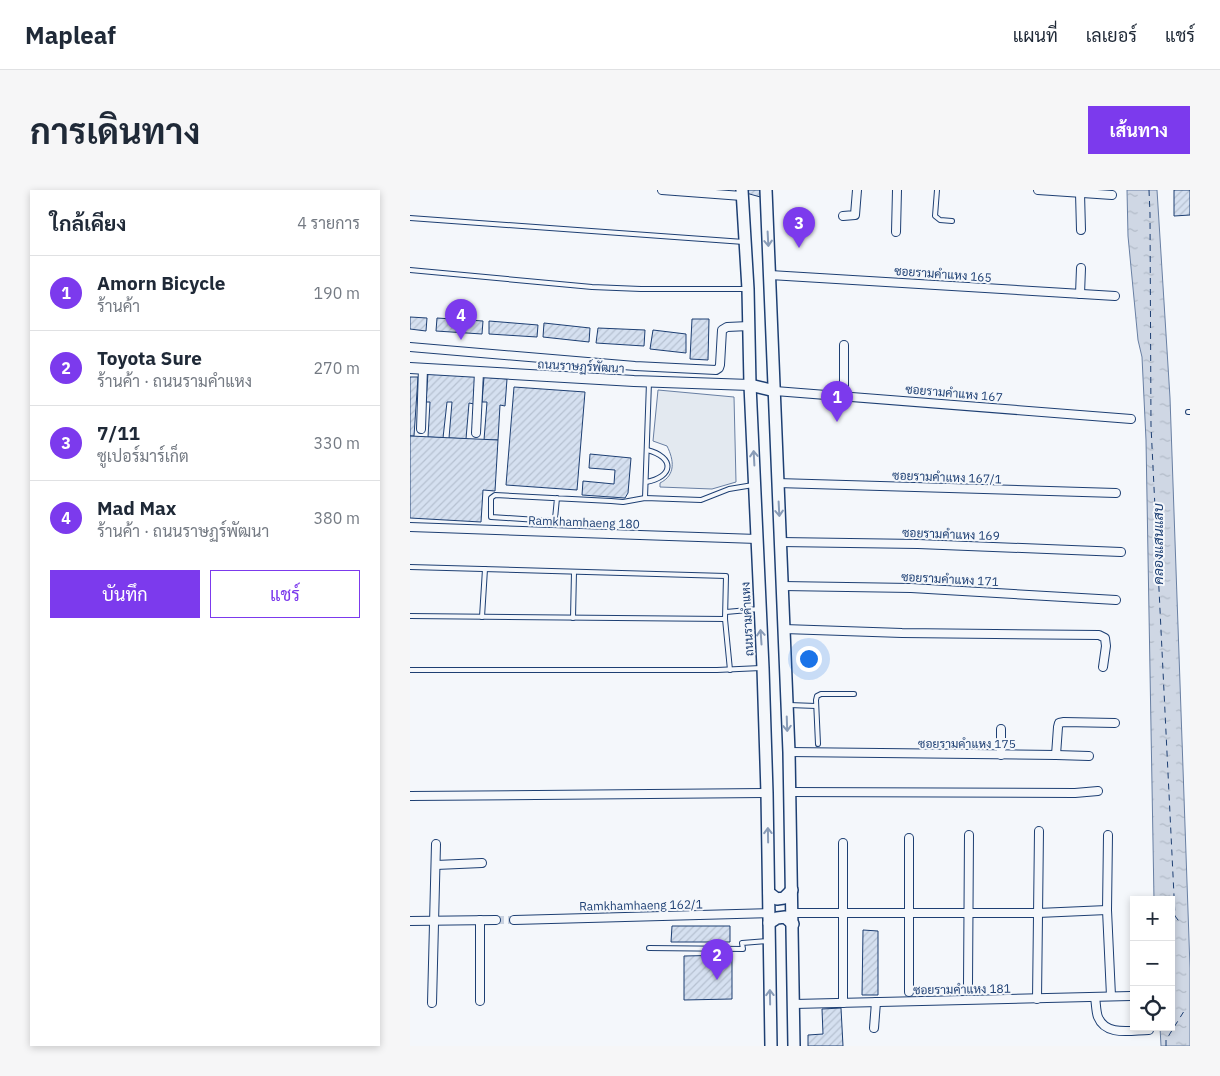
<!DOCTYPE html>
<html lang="th">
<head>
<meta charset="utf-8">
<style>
	:root { --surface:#fff; --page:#f6f6f7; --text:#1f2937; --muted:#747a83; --line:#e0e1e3; --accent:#7c3aed }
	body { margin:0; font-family:"IBM Plex Sans",Sarabun,sans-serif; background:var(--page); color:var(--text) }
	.controls { position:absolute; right:15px; bottom:15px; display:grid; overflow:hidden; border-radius:0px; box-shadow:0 2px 8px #0003 }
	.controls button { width:45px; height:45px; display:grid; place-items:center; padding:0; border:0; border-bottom:1px solid var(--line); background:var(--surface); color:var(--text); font:25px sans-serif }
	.you { position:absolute; left:398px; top:468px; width:18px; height:18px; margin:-12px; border:4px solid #fff; border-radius:50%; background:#1a73e8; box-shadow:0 0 0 8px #1a73e833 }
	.badge { display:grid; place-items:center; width:32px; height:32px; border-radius:50%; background:var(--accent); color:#fff; font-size:16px; font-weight:700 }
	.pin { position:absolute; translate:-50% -41px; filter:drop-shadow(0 1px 2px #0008) }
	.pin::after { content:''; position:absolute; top:26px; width:18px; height:15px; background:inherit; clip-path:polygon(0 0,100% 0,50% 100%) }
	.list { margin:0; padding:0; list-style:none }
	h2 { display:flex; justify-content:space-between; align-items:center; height:65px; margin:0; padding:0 20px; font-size:21px }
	h2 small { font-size:16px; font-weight:400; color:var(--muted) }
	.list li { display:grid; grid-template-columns:32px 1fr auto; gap:15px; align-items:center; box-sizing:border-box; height:75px; padding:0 20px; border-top:1px solid var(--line) }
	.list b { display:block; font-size:19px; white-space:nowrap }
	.list p { margin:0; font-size:16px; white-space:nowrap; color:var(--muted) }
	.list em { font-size:16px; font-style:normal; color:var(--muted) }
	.actions { display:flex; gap:10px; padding:15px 20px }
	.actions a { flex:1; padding:11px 0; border:1px solid var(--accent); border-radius:0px; text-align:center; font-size:18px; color:var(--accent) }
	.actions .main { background:var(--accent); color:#fff }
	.icon { flex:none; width:28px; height:28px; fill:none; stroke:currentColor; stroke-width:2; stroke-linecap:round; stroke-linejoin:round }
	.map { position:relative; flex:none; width:780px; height:856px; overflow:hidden; border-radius:0px }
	header { display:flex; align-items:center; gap:30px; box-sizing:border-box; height:70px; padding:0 25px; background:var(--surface); border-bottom:1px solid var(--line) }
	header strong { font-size:24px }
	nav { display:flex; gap:28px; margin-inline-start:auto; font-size:18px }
	.intro { display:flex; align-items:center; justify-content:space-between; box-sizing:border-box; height:120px; padding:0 30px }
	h1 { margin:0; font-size:35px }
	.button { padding:12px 22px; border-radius:0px; background:var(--accent); color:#fff; font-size:18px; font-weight:700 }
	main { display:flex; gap:30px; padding:0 30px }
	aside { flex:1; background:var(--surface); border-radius:0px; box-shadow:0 2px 8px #0003 }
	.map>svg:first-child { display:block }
	.grass { fill:#e3e9f0; stroke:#687fa3 }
	.water { fill:url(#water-ripples); stroke:#687fa3 }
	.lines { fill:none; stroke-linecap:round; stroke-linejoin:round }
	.ferry { stroke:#1d3f73; stroke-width:1; stroke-dasharray:6 5; stroke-linecap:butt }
	.building { fill:url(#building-hatch); stroke:#1d3f73 }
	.street-tunnel { stroke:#c9d2e0; stroke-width:8; stroke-dasharray:8 4; stroke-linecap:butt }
	.lane-casing { stroke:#1d3f73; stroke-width:6 }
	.street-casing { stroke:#1d3f73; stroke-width:10 }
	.secondary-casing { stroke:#1d3f73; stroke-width:12 }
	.primary-casing { stroke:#1d3f73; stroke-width:14 }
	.lane { stroke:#f4f7fb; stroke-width:4 }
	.street { stroke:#f4f7fb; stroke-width:8 }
	.secondary { stroke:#f4f7fb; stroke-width:10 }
	.primary { stroke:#f4f7fb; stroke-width:11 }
	.oneway { stroke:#889bb7 }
	.labels { text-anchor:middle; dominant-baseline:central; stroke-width:4; stroke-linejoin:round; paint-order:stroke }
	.street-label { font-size:12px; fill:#1d3f73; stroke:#f4f7fb }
	.water-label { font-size:14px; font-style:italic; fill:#1d3f73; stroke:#f4f7fb }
</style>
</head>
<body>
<header>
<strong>Mapleaf</strong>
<nav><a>แผนที่</a><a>เลเยอร์</a><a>แชร์</a></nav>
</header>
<div class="intro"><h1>การเดินทาง</h1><a class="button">เส้นทาง</a></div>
<main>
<aside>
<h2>ใกล้เคียง<small>4 รายการ</small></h2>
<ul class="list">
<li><span class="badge">1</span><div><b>Amorn Bicycle</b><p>ร้านค้า</p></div><em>190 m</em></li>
<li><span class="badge">2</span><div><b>Toyota Sure</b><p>ร้านค้า · ถนนรามคำแหง</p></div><em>270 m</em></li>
<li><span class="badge">3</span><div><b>7/11</b><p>ซูเปอร์มาร์เก็ต</p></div><em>330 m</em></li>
<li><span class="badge">4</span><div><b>Mad Max</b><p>ร้านค้า · ถนนราษฏร์พัฒนา</p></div><em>380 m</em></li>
</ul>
<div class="actions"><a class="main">บันทึก</a><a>แชร์</a></div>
</aside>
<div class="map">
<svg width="780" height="856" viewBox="0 0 780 856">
	<defs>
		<pattern id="water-ripples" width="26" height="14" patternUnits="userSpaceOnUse" patternTransform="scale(1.25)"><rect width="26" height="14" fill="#cfd7e4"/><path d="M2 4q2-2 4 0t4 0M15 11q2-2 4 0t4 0" fill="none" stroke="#b1bac7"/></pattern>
		<pattern id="building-hatch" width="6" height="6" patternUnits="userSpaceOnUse" patternTransform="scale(1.25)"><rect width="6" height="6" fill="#d5e0f0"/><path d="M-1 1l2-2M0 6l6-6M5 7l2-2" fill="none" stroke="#b6c1d1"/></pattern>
	</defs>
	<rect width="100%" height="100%" fill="#f4f7fb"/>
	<path class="grass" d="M248,200l76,7 2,85 -24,7 -52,-2v-4c16,-8 14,-23 7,-37l-14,-5z"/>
	<polygon class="water" points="717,0 747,0 760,208 780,778 780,856 751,856 750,837 761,837 761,710 744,710 736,250 732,167 728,150 718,46"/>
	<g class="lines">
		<g class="ferry">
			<polyline points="739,0 740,24 741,236 765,726 771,734"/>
			<polyline points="756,856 756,850 776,818"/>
		</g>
	</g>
	<g class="building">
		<polygon points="336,0 360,0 361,10 336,3"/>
		<polygon points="764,0 780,0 780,25 764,26"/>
		<polygon points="0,127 17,128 16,141 0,139"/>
		<polygon points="27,128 73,131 72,144 26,141"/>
		<polygon points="282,129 299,129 298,170 280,169"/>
		<polygon points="79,131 128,135 127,147 79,144"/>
		<polygon points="134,133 180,138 179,152 133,147"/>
		<polygon points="188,138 235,140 234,156 186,153"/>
		<polygon points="243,140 276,144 276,163 240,159"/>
		<polygon points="18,183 66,186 64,214 59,213 56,249 39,248 42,212 37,212 33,248 18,247 20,212 16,212"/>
		<polygon points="0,187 8,187 4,246 0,246"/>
		<polygon points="74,187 97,189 95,216 90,215 88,250 74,250 77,212 72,212"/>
		<polygon points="104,197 175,202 167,300 96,295"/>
		<polygon points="0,246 88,250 85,301 73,300 71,332 0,328"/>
		<polygon points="180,264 221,268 218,303 215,308 172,305 173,291 204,294 205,280 179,278"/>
		<polygon points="262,736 320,736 320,752 261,752"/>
		<polygon points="453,740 468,741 468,805 452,805"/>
		<polygon points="322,765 322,809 274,810 274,766"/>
		<polygon points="431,818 433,856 398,856 398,845 413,844 412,819"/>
	</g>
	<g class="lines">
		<polyline class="street-tunnel" points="86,730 104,730"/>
		<defs>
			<g id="lane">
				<polyline points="527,0 525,26 530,30 542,31"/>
				<polyline points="0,28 334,52"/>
				<polyline points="0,80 182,97 231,99 336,99"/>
				<polyline points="778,222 780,222"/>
				<path d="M236,292c28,-5 29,-25 1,-32"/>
				<polyline points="147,308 145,329 142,331 81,327 81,308 85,305 201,311 213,312 235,308 291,310 319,299 343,295"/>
				<polyline points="235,308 239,192"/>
				<polyline points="0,377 316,386 315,429"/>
				<polyline points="316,422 349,419"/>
				<polyline points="0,426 315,429 320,480"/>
				<polyline points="72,427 75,379"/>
				<polyline points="163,428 164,382"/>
				<polyline points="0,480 307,480 351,478"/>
				<polyline points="379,515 406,516"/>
				<polyline points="408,554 406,510 407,506 411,504 444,504"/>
				<polyline points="239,758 333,759 332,753 358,751"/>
			</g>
			<g id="street">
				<polyline points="252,0 332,6"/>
				<polyline points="628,0 702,5"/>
				<polyline points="670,3 671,40"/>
				<polyline points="433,26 445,25 447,0"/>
				<polyline points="486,42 487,0"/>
				<polyline points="360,85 705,106"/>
				<polyline points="670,104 671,78"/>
				<polyline points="0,157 225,176 306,180 309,178 310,175 312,140 317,137 339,136"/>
				<polyline points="365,201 721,229"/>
				<polyline points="434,206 434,155"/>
				<polyline points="11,239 13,178"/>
				<polyline points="66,243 69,182"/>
				<polyline points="367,293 706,303"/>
				<polyline points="0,337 347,349"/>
				<polyline points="371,352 508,354 711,362"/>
				<polyline points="373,396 501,398 706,410"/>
				<polyline points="374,439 492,443 689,445 695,448 696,456 693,477"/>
				<polyline points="591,539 591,565"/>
				<polyline points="379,562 646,565 648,537 649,533 654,532 705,533"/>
				<polyline points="646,565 679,566"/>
				<polyline points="380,602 665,603 688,601"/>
				<polyline points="0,606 357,603"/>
				<polyline points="698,645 697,720 701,806"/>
				<polyline points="499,648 499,802"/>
				<polyline points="26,675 72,673"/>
				<polyline points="382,723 628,723 697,720"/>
				<polyline points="104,730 359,723"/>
				<polyline points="0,731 86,730"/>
				<polyline points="558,794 559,645"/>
				<path d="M685,807c1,6 1,15 3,20 8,20 34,13 51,13"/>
				<polyline points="627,809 629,641"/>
				<polyline points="70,811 70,730"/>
				<polyline points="22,813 26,654"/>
				<polyline points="433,813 433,653"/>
				<polyline points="384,814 721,806"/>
				<polyline points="464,838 466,812"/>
			</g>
			<polyline id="secondary" points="0,178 224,191 340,195"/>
			<g id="primary">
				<polyline points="332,0 338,99 340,195 353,478 357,603 361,856"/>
				<polyline points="356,0 379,562 384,856"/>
				<polyline points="340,195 365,201"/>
				<polyline points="359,703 367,709 374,708 382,700"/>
				<polyline points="359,733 367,728 375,727 383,734"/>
			</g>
		</defs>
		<use href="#lane" class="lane-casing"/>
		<use href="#street" class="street-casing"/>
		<use href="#secondary" class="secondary-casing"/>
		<use href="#primary" class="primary-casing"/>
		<use href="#lane" class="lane"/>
		<use href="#street" class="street"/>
		<use href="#secondary" class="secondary"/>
		<use href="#primary" class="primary"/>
	</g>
	<defs><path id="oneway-shaft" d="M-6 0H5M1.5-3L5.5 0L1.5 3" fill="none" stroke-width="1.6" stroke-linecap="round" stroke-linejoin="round" transform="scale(1.25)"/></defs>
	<g class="oneway">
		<use href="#oneway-shaft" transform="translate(358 49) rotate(87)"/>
		<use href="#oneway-shaft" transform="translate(344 268) rotate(-93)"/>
		<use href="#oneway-shaft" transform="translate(369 319) rotate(87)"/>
		<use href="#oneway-shaft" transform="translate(351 447) rotate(-94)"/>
		<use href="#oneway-shaft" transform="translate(377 534) rotate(88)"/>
		<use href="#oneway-shaft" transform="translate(358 645) rotate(-91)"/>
		<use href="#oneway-shaft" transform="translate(360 807) rotate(-91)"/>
	</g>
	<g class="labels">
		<g class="street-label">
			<text transform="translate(533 84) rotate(4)">ซอยรามคำแหง 165</text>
			<text transform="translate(171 176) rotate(3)">ถนนราษฏร์พัฒนา</text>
			<text transform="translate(544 203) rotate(5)">ซอยรามคำแหง 167</text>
			<text transform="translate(537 287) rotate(2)">ซอยรามคำแหง 167/1</text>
			<text transform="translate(174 332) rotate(2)">Ramkhamhaeng 180</text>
			<text transform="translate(541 344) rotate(2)">ซอยรามคำแหง 169</text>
			<text transform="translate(540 389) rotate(3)">ซอยรามคำแหง 171</text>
			<text transform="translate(337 429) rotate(-93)">ถนนรามคำแหง</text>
			<text x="557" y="553">ซอยรามคำแหง 175</text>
			<text transform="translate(231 715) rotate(-1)">Ramkhamhaeng 162/1</text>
			<text transform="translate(552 799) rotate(-1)">ซอยรามคำแหง 181</text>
		</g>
		<g class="water-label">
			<text transform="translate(748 354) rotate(-90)">คลองแสนแสบ</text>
		</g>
	</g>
</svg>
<div class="controls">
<button>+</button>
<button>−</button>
<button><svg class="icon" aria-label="locate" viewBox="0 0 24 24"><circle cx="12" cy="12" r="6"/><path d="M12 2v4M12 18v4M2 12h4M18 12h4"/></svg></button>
</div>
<div class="you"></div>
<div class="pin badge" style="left:427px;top:232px">1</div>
<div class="pin badge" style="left:307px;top:790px">2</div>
<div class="pin badge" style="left:389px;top:58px">3</div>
<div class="pin badge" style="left:51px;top:150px">4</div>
</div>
</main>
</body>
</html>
